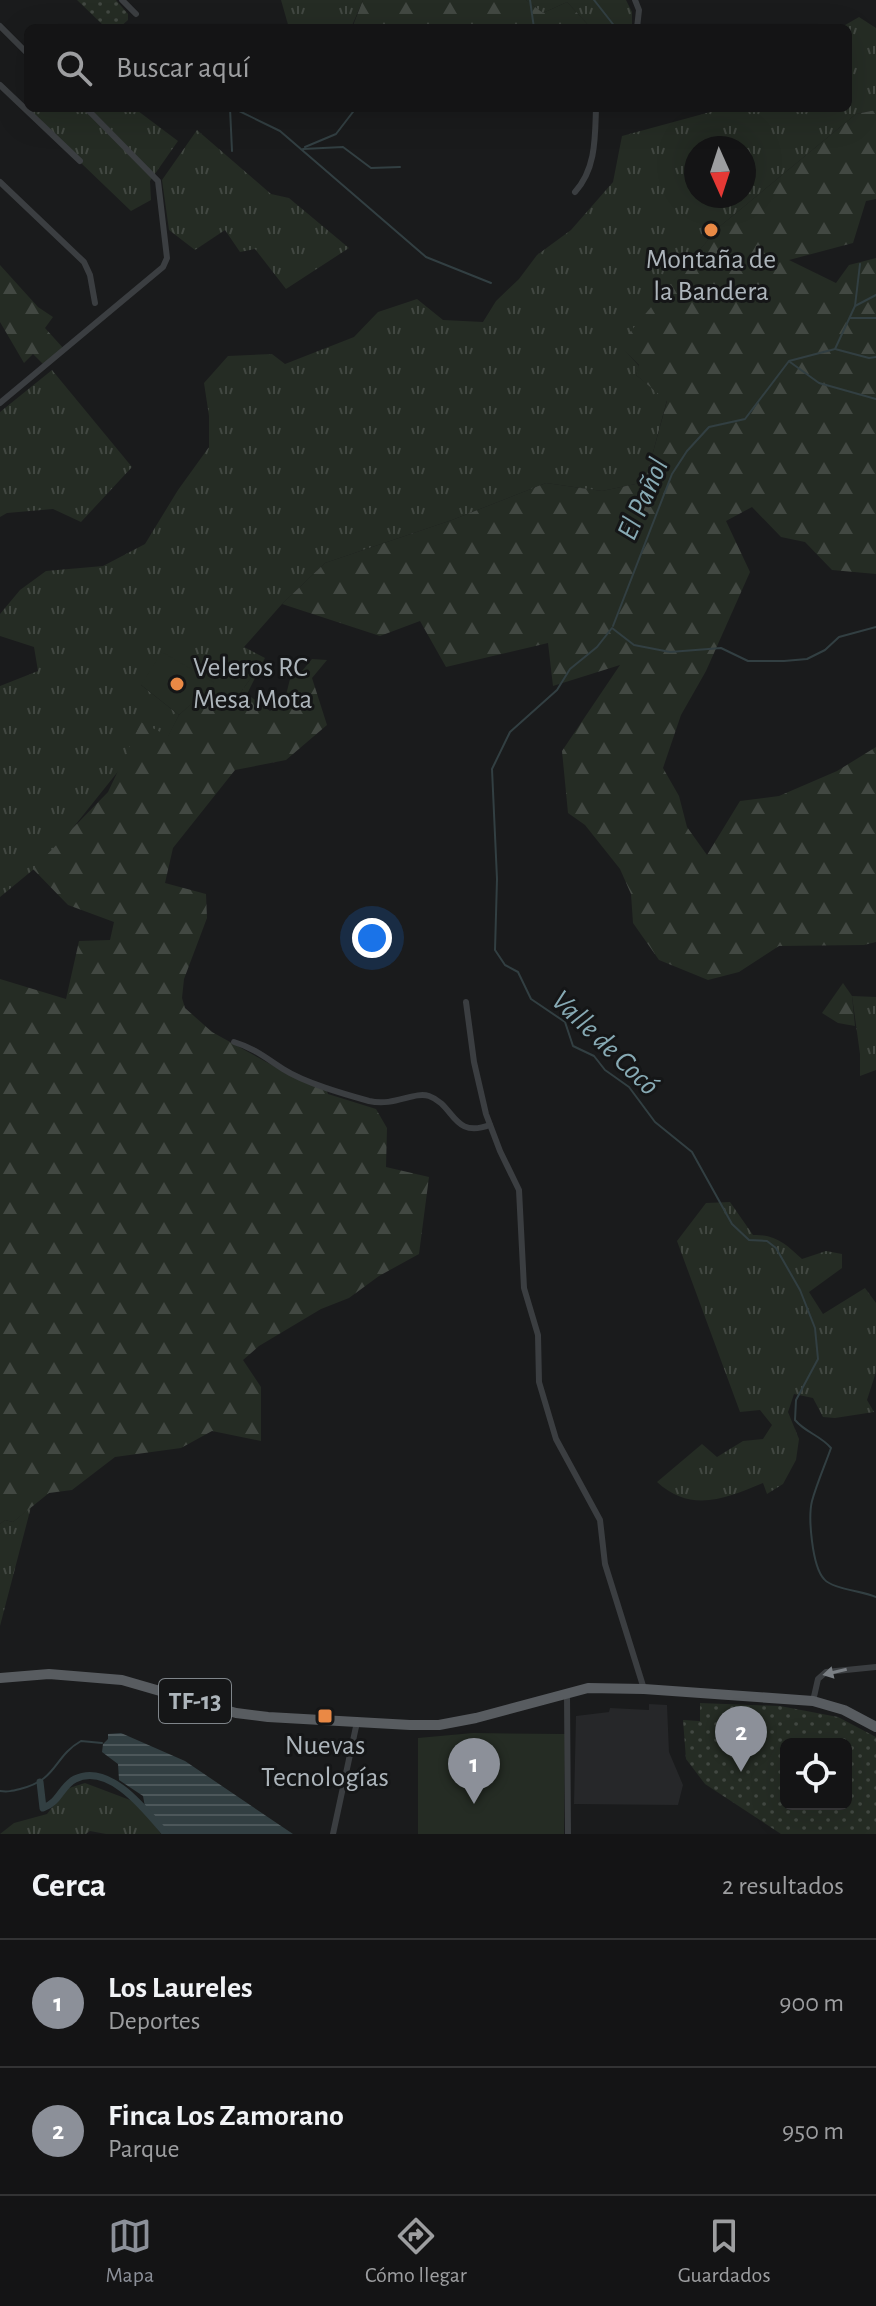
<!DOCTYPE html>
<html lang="es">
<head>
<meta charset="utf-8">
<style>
	:root { --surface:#141415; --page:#212122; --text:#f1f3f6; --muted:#9d9ea0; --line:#333334; --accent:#8c9099 }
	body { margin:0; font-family:"Alegreya Sans",sans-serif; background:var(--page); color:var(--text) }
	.controls { position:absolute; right:24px; bottom:24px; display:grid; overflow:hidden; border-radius:12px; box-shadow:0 8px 32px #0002 }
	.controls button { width:72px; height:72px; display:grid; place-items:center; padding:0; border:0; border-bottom:2px solid var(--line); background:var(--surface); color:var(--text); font:40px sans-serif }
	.compass { position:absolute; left:684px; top:136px; width:72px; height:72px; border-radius:50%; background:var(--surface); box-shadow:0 8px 32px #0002; rotate:177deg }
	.you { position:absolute; left:372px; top:938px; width:28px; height:28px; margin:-20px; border:6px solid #fff; border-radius:50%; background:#1a73e8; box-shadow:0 0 0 12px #1a73e833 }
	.badge { display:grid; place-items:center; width:52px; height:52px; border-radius:50%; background:var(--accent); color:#fff; font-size:26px; font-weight:700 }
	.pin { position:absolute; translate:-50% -66px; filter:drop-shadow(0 2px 4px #0008) }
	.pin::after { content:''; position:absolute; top:42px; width:28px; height:24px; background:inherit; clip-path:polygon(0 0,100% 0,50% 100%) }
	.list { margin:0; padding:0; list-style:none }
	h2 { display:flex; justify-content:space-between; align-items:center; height:104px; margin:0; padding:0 32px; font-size:34px }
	h2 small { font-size:26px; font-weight:400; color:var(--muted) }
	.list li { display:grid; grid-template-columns:52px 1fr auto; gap:24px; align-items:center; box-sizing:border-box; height:128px; padding:0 32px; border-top:2px solid var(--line) }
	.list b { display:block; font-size:30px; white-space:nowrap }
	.list p { margin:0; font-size:26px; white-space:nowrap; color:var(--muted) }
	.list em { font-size:26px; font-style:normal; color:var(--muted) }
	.icon { flex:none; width:44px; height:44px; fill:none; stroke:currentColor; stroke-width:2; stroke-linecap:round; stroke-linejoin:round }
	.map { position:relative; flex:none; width:876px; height:1834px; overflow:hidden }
	.search { position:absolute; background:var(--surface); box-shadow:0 8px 32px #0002; left:24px; right:24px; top:24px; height:88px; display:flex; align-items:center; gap:20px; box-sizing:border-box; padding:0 28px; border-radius:12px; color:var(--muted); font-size:30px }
	.sheet { height:360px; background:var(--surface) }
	nav { display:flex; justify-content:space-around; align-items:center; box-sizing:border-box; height:112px; border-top:2px solid var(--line); background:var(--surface); font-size:22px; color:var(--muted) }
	nav a { display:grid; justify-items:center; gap:4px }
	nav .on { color:var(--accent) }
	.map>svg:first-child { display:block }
	.built { fill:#262729 }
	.grass { fill:url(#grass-tufts); fill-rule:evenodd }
	.forest { fill:url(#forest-firs) }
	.park { fill:url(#park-dots); fill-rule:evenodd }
	.pitch { fill:#252c24 }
	.water { fill:url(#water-rules) }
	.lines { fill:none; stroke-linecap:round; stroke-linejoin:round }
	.stream { stroke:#323f42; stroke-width:2 }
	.canal { stroke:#323f42; stroke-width:7 }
	.street { stroke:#3b3e41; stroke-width:6 }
	.primary { stroke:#585c60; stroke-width:10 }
	.oneway { fill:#7a7f84 }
	.poi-dot { fill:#ea8945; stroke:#151617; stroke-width:3 }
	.labels { text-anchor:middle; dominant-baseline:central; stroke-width:6; stroke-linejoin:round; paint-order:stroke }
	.shield { fill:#151617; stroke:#7f858a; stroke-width:2 }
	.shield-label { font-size:26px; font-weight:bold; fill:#adb5bb }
	.poi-label { font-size:28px; fill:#adb5bb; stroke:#151617 }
	.water-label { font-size:30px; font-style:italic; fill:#87aab4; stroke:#151617 }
</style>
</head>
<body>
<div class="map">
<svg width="876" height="1834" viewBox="0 0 876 1834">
	<defs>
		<pattern id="grass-tufts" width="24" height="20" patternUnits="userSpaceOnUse" patternTransform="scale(2)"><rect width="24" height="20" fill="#252c24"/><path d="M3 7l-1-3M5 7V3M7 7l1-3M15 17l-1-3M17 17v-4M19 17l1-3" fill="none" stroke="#424842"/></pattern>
		<pattern id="forest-firs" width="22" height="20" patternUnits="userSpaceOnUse" patternTransform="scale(2)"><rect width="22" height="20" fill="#252c24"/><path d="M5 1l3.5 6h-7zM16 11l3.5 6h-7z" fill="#424842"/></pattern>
		<pattern id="park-dots" width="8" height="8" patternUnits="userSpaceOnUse" patternTransform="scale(2)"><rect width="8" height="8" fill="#252c24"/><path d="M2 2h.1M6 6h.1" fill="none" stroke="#424842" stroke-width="1.8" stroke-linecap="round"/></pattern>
		<pattern id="water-rules" width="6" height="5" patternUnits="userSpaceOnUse" patternTransform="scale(2)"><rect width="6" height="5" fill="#323f42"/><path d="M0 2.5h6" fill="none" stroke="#4d585b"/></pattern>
	</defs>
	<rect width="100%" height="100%" fill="#1a1b1c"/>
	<polygon class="built" points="649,1704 667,1705 669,1752 683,1785 678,1805 574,1804 576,1716 609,1712 610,1708 649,1710"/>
	<g class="grass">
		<polygon points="281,0 363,0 351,28 289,28"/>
		<polygon points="526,0 626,0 632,12 632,28 591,28 567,2 543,13"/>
		<path d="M859,17l17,11v82l-20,4 -137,113 -99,118 19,21 -3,9 31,25 -22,82 -43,9 -56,-8 -94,37 -127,43 -43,41 -38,43 21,11 -29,41 -36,-3 14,-14 -73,3 38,30 -11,22 -27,-14 -17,41 -56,70 -34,35 -34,28v-211l38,-15 -4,-24 -34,-11v-22l20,-24 26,-19 57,-5 42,-22 33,-54 31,-43v-31l-5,-33 24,-27 44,-2 13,10 69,-27 24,-25 39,-13 26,21 40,2 13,-21 23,-22 18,-24 34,-25 42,-48 9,-46 103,-28h123v-80h-8zM696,148h48v48h-48z"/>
		<polygon points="37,108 134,108 178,141 150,181 151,200 131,211 31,115"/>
		<polygon points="197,130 271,194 289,198 349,248 286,289 255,249 240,252 225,230 195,250 169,230 162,180"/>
		<polygon points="52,370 132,467 81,522 53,509 7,513 0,517 0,412"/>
		<polygon points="852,996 876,997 876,1070 860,1076 860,1054"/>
		<path d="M730,1202l23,33c22,-1 33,9 49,24l24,-8 16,3v14l-33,24 14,22 42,-26 11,15v69l-9,28 7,12 -39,6 -12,-1 -10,-19 -19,-4 -6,18 11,27 -3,21 -13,24 -16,10 -4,-11c-38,16 -72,30 -106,-1l45,-38 15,13 26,-16 20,-2 9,-14 -12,-15 -20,2 -63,-171 29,-38z"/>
		<polygon points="31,1507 0,1626 0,1524 5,1520 13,1522"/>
		<polygon points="85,1783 138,1803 161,1834 106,1834 90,1831 86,1834 0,1834 14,1823 47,1814 66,1789"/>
	</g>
	<g class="forest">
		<polygon points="363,0 526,0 543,13 567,2 591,28 352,28"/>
		<polygon points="876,110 876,199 866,201 853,243 789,260 836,283 849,265 876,258 876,574 832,570 805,542 781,537 752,507 726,521 750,572 706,671 681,715 663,768 679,796 687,827 707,855 740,801 779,796 837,771 876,747 876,942 864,945 779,946 739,972 708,980 659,960 633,923 631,894 620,869 585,825 568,813 562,751 620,665 553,686 548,643 446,667 420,621 380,636 282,604 325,563 452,520 546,483 602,491 645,482 667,401 636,375 639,365 619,345 719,227 856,114"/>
		<polygon points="0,265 38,307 53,317 45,328 64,349 45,366 33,354 24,363 0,322"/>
		<polygon points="265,658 247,694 270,711 285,699 291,675 297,677 312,659 327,660 312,678 327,725 286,760 235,770 173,848 165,883 206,894 207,918 184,979 182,998 185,1008 212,1032 290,1075 325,1086 328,1094 376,1109 387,1128 386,1167 429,1177 419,1254 379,1276 349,1298 321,1309 259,1346 243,1360 261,1387 261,1441 212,1431 181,1448 115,1457 72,1490 49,1493 13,1522 5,1520 0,1524 0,979 66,999 79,941 110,940 114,922 68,905 33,869 108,792 141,722 168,736 179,715 200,696 236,699"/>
		<polygon points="843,983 852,996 855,1026 838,1023 822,1013"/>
	</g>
	<g class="park">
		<polygon points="77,0 116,0 128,14 128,20 119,28 106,28"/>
		<path d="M700,1703l80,3 58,11 38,20v97h-95l-76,-50 -19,-25 -3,-39 17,1zM846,1744v60h-60v-60z"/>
	</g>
	<g class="pitch">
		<polygon points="162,652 215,683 179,715 141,685"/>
		<polygon points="473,1733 565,1734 564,1834 418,1834 418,1738"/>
	</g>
	<polygon class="water" points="121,1733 185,1761 293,1834 168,1834 145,1807 143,1796 119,1780 118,1764 102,1752 103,1744 108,1739 108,1734"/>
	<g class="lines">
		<g class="stream">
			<polyline points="530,0 534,28"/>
			<polyline points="594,0 616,28"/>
			<polyline points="158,26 161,28"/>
			<polyline points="230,108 232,151"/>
			<polyline points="233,108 280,131 426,257 491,283"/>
			<polyline points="305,147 336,134 356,108"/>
			<polyline points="303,149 343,147 371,168 400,167"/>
			<polyline points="855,306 860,264"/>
			<polyline points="850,318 876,318"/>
			<polyline points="835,349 869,358 876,357"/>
			<polyline points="790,362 819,383 876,399"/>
			<polyline points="613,626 672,474 687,451 709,427 745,419 789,361 835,349 855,306 876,295"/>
			<path d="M876,627l-37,10 -14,13 -18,9 -23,2h-36l-27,-13 -51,4 -36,-7 -22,-17 -15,19 -27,22 -13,21 -47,42 -18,37 5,110 -2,71 10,15 13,7 13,27 34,23 8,24 21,10 11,14 24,17 26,35 37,30 40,72 17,16 18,1 9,7 24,42 15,38 3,31 -22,41 -1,20c11,13 25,15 36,28 -6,17 -14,35 -19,53 -4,16 0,65 12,78 8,10 39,12 52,18"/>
			<path d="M0,1791c8,1 12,0 20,-2 38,-9 33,-32 61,-48l21,2"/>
		</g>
		<path class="canal" d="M40,1782l3,26c17,-6 18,-22 32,-29 35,-17 72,33 91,55"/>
		<g class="street">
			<polyline points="122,0 136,14"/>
			<polyline points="635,0 639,10 637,28"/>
			<polyline points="0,26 28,54"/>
			<polyline points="0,85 80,161"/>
			<polyline points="0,182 84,262 90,275 95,303"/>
			<path d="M575,192c21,-23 20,-54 21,-84"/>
			<polyline points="0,403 163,267 167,258 158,181 86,108"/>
			<polyline points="466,1002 474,1062 486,1114 500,1151 519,1190 524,1288 538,1335 539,1382 556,1439 600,1520 605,1564 644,1689"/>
			<path d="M234,1042c20,6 32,16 49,27 22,14 61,25 86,32 25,6 45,-10 60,-5 26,9 23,43 61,29"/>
			<polyline points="567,1694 568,1834"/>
			<polyline points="813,1701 818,1679 826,1672 876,1667"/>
			<polyline points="333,1834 357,1722"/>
		</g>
		<polyline class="primary" points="0,1678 49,1674 122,1680 236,1713 268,1717 410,1725 439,1725 476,1718 588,1688 644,1689 813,1701 844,1710 876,1727"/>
	</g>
	<defs><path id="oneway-solid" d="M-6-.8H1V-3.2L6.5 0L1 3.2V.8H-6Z" transform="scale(2)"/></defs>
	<use class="oneway" href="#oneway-solid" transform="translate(835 1672) rotate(167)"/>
	<g class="poi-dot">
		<circle cx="711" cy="230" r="8"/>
		<circle cx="177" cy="684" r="8"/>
		<rect x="317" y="1708" width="16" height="16" rx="4"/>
	</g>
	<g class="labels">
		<rect class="shield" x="159" y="1679" width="72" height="44" rx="6"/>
		<g class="shield-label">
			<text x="195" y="1701">TF-13</text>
		</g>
		<g class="poi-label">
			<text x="711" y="260">Montaña de<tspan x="711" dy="32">la Bandera</tspan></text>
			<text x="193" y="668" text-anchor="start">Veleros RC<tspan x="193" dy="32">Mesa Mota</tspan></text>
			<text x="325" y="1746">Nuevas<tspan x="325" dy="32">Tecnologías</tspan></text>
		</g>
		<g class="water-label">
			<text transform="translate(643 499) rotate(-66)">El Pañol</text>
			<text transform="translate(605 1043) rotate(44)">Valle de Cocó</text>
		</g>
	</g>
</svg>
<div class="controls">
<button><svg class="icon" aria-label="locate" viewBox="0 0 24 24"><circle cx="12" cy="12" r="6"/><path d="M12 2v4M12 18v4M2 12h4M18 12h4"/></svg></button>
</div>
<svg class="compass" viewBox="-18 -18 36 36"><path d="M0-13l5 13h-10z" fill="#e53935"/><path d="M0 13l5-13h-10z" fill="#9d9ea0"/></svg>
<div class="you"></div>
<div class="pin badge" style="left:474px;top:1804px">1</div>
<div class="pin badge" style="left:741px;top:1772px">2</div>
<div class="search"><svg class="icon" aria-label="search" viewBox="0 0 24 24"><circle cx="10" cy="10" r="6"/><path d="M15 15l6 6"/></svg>Buscar aquí</div>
</div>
<section class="sheet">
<h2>Cerca<small>2 resultados</small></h2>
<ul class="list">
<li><span class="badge">1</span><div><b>Los Laureles</b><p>Deportes</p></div><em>900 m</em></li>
<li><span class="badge">2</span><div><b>Finca Los Zamorano</b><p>Parque</p></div><em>950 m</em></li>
</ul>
</section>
<nav>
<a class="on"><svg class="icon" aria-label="map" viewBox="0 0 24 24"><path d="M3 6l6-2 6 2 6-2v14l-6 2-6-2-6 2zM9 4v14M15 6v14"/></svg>Mapa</a>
<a><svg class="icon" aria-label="directions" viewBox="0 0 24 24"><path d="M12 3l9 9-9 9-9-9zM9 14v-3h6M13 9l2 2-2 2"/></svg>Cómo llegar</a>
<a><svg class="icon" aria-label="saved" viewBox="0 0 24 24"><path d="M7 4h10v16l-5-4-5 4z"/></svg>Guardados</a>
</nav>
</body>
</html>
